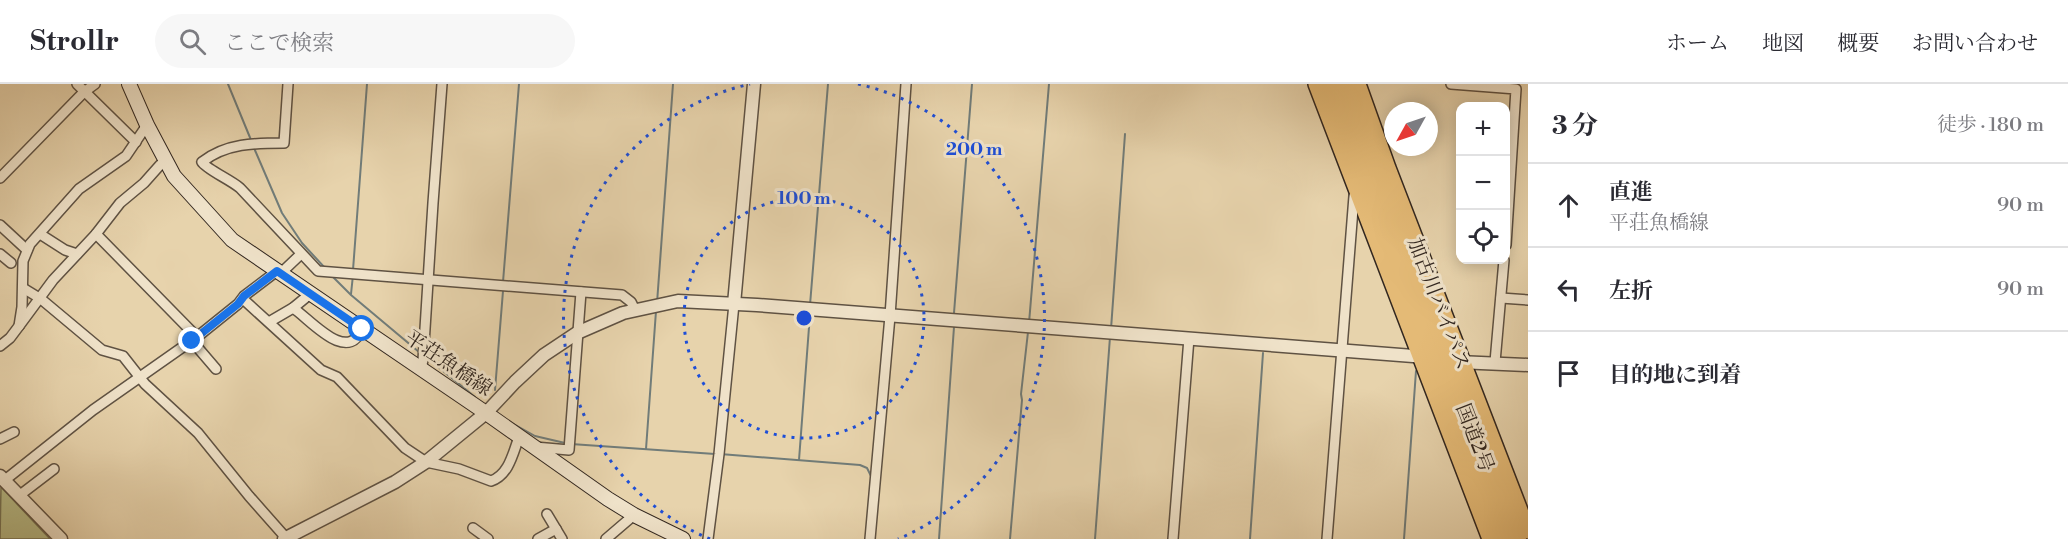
<!DOCTYPE html>
<html lang="ja">
<head>
<meta charset="utf-8">
<style>
	:root { --surface:#fff; --page:#f7f7f7; --text:#2b2b33; --muted:#7c7c81; --line:#e1e1e2 }
	body { margin:0; font-family:"Libre Bodoni","Noto Serif JP",serif; background:var(--page); color:var(--text) }
	.controls { position:absolute; right:18px; top:18px; display:grid; overflow:hidden; border-radius:12px; box-shadow:0 3px 15px #0003 }
	.controls button { width:54px; height:54px; display:grid; place-items:center; padding:0; border:0; border-bottom:2px solid var(--line); background:var(--surface); color:var(--text); font:30px sans-serif }
	.compass { position:absolute; left:1384px; top:18px; width:54px; height:54px; border-radius:50%; background:var(--surface); box-shadow:0 3px 15px #0003; rotate:230deg }
	.stop { position:absolute; width:18px; height:18px; margin:-14px; border:4px solid #1a73e8; border-radius:50%; background:#fff }
	.stop.end { background:#1a73e8; border-color:#fff; box-shadow:0 2px 6px #0008 }
	.list { margin:0; padding:0; list-style:none }
	h2 { display:flex; justify-content:space-between; align-items:center; height:78px; margin:0; padding:0 24px; font-size:26px }
	h2 small { font-size:20px; font-weight:400; color:var(--muted) }
	.list li { display:grid; grid-template-columns:39px 1fr auto; gap:18px; align-items:center; box-sizing:border-box; height:84px; padding:0 24px; border-top:2px solid var(--line) }
	.list b { display:block; font-size:22px; white-space:nowrap }
	.list p { margin:0; font-size:20px; white-space:nowrap; color:var(--muted) }
	.list em { font-size:20px; font-style:normal; color:var(--muted) }
	.icon { flex:none; width:33px; height:33px; fill:none; stroke:currentColor; stroke-width:2; stroke-linecap:round; stroke-linejoin:round }
	.map { position:relative; flex:none; width:1528px; height:455px; overflow:hidden }
	header { display:flex; align-items:center; gap:36px; box-sizing:border-box; height:84px; padding:0 30px; background:var(--surface); border-bottom:2px solid var(--line) }
	header strong { font-size:28px }
	nav { display:flex; gap:33px; margin-inline-start:auto; font-size:21px }
	.search { width:420px; height:54px; background:var(--page); display:flex; align-items:center; gap:15px; box-sizing:border-box; padding:0 21px; border-radius:33px; color:var(--muted); font-size:22px }
	main { display:flex }
	aside { flex:1; background:var(--surface) }
	.map>svg:first-child { display:block }
	.green { fill:#b7bc88; stroke:#747254; stroke-width:1.5 }
	.lines { fill:none; stroke-linecap:round; stroke-linejoin:round }
	.stream { stroke:#717c79; stroke-width:2 }
	.minor-casing { stroke:#5f5243; stroke-width:12 }
	.tertiary-casing { stroke:#5f5243; stroke-width:15 }
	.secondary-casing { stroke:#322720; stroke-width:16 }
	.trunk-casing { stroke:#322720; stroke-width:18 }
	.motorway-casing { stroke:#322720; stroke-width:20 }
	.minor { stroke:#efe2c9; stroke-width:9 }
	.tertiary { stroke:#efe2c9; stroke-width:12 }
	.secondary { stroke:#efe2c9; stroke-width:14 }
	.trunk { stroke:#e4ba76; stroke-width:15 }
	.motorway { stroke:#e4ba76; stroke-width:16 }
	.route { stroke:#1a73e8; stroke-width:8 }
	.ring { fill:none; stroke:#1d4ed8; stroke-width:3; stroke-dasharray:3 6 }
	.labels { text-anchor:middle; dominant-baseline:central; stroke-width:6; stroke-linejoin:round; paint-order:stroke }
	.street-label { font-size:20px; fill:#322720; stroke:#efe2c9 }
	.centre { fill:#1d4ed8; stroke:#efe2c9; stroke-width:3 }
	.ring-label { font-size:18px; text-anchor:middle; font-weight:bold; fill:#1d4ed8; stroke:#efe2c9; stroke-width:6; stroke-linejoin:round; paint-order:stroke }
</style>
</head>
<body>
<header>
<strong>Strollr</strong>
<div class="search"><svg class="icon" aria-label="search" viewBox="0 0 24 24"><circle cx="10" cy="10" r="6"/><path d="M15 15l6 6"/></svg>ここで検索</div>
<nav><a>ホーム</a><a>地図</a><a>概要</a><a>お問い合わせ</a></nav>
</header>
<main>
<div class="map">
<svg width="1528" height="455" viewBox="0 0 1528 455">
	<rect width="100%" height="100%" fill="#e7d3ac"/>
	<filter id="stains"><feTurbulence type="fractalNoise" baseFrequency=".00333" numOctaves="4"/><feColorMatrix values="0 0 0 0 .2 0 0 0 0 .09 0 0 0 0 .02 0 0 0 .5 -.17"/></filter>
	<radialGradient id="worn" r=".72"><stop offset=".6" stop-color="#630" stop-opacity="0"/><stop offset="1" stop-color="#630" stop-opacity=".3"/></radialGradient>
	<polygon class="green" points="1,403 50,455 0,455"/>
	<g class="lines">
		<g class="stream">
			<polyline points="228,0 251,56"/>
			<polyline points="254,64 282,129 302,159 325,184"/>
			<polyline points="353,186 367,0"/>
			<polyline points="331,191 351,211 419,268"/>
			<polyline points="503,198 519,0"/>
			<polyline points="351,210 353,191"/>
			<polyline points="657,219 673,0"/>
			<polyline points="810,221 828,0"/>
			<polyline points="954,229 972,0"/>
			<polyline points="1029,239 1049,0"/>
			<polyline points="1111,245 1125,50"/>
			<polyline points="426,273 475,313"/>
			<polyline points="495,306 503,207"/>
			<polyline points="510,338 535,352 565,359"/>
			<polyline points="571,360 715,370"/>
			<polyline points="646,365 656,227"/>
			<polyline points="720,370 860,381 867,384 872,394"/>
			<polyline points="799,376 810,230"/>
			<polyline points="939,455 954,243"/>
			<polyline points="1010,455 1022,316 1021,310 1028,248"/>
			<polyline points="1095,455 1110,253"/>
			<polyline points="1250,455 1263,269"/>
			<polyline points="1404,455 1416,287"/>
		</g>
		<defs>
			<g id="minor">
				<polyline points="77,0 136,58"/>
				<path d="M288,0l-4,59c-29,0 -58,0 -82,19 4,7 29,18 38,26l78,83 304,24 9,7 4,8"/>
				<polyline points="1451,0 1516,5 1506,161"/>
				<polyline points="0,94 84,8 95,0"/>
				<polyline points="0,141 27,166"/>
				<polyline points="40,150 65,166 77,170"/>
				<polyline points="96,150 197,253"/>
				<polyline points="0,170 11,179"/>
				<polyline points="280,190 301,170"/>
				<polyline points="23,204 41,215 102,266 123,272 145,300 198,349 249,412 287,455"/>
				<polyline points="1501,214 1528,216"/>
				<path d="M243,215l78,71 16,7 68,71 21,14 33,7 32,12c18,-6 22,-28 28,-44"/>
				<path d="M293,224c16,10 54,57 69,21"/>
				<polyline points="269,238 293,224 310,210"/>
				<polyline points="19,242 53,196 96,150 120,119 144,99 160,81 166,77"/>
				<polyline points="192,257 216,285"/>
				<polyline points="0,262 10,254 19,242 22,223 23,177 30,160 79,105 126,72 147,41"/>
				<polyline points="1495,278 1504,176"/>
				<polyline points="421,285 423,276 433,119 442,0"/>
				<polyline points="0,355 14,348"/>
				<polyline points="535,363 569,366 581,208"/>
				<polyline points="5,396 93,326 197,253 238,220 244,212 277,187"/>
				<polyline points="20,411 54,385"/>
				<polyline points="547,430 562,455"/>
				<polyline points="473,444 488,455"/>
				<polyline points="538,455 556,445"/>
				<polyline points="606,455 634,431"/>
				<polyline points="708,455 719,370 734,220"/>
				<polyline points="870,455 890,232 906,0"/>
				<polyline points="1173,455 1189,254"/>
				<polyline points="1327,455 1354,112 1356,108"/>
			</g>
			<g id="tertiary">
				<polyline points="734,220 754,0"/>
				<polyline points="1458,278 1528,281"/>
				<polyline points="0,392 61,455"/>
				<polyline points="284,455 395,398 426,378 486,329 515,298 544,271 577,249 623,229 678,217 757,221 1426,273"/>
			</g>
			<polyline id="secondary" points="129,0 147,41 174,92 232,156 486,329 608,415 634,431 683,455"/>
			<g id="trunk">
				<polyline points="1316,0 1490,455"/>
				<polyline points="1358,0 1388,84 1528,447"/>
			</g>
			<g id="motorway">
				<polyline points="1330,0 1505,455"/>
				<polyline points="1344,0 1518,455"/>
			</g>
		</defs>
		<use href="#minor" class="minor-casing"/>
		<use href="#tertiary" class="tertiary-casing"/>
		<use href="#secondary" class="secondary-casing"/>
		<use href="#trunk" class="trunk-casing"/>
		<use href="#motorway" class="motorway-casing"/>
		<use href="#minor" class="minor"/>
		<use href="#tertiary" class="tertiary"/>
		<use href="#secondary" class="secondary"/>
		<use href="#trunk" class="trunk"/>
		<use href="#motorway" class="motorway"/>
	</g>
	<g class="lines">
		<polyline class="route" points="192,257 238,220 244,212 277,187 362,245"/>
	</g>
	<g class="ring">
		<circle cx="804" cy="234" r="120"/>
		<path d="M710 455A240 240 0 0 1 750 0M858 0A240 240 0 0 1 898 455"/>
	</g>
	<g class="labels">
		<g class="street-label">
			<text transform="translate(1438 220) rotate(69)">加古川バイパス</text>
			<text transform="translate(448 280) rotate(34)">平荘魚橋線</text>
			<text transform="translate(1474 354) rotate(69)">国道2号</text>
		</g>
	</g>
	<circle cx="804" cy="234" r="9" class="centre"/>
	<g class="ring-label">
		<text x="974" y="71">200 m</text>
		<text x="804" y="120">100 m</text>
	</g>
	<rect width="100%" height="100%" filter="url(#stains)"/>
	<rect width="100%" height="100%" fill="url(#worn)"/>
</svg>
<div class="controls">
<button>+</button>
<button>−</button>
<button><svg class="icon" aria-label="locate" viewBox="0 0 24 24"><circle cx="12" cy="12" r="6"/><path d="M12 2v4M12 18v4M2 12h4M18 12h4"/></svg></button>
</div>
<svg class="compass" viewBox="-18 -18 36 36"><path d="M0-13l5 13h-10z" fill="#e53935"/><path d="M0 13l5-13h-10z" fill="#7c7c81"/></svg>
<div class="stop" style="left:362px;top:245px"></div>
<div class="stop end" style="left:192px;top:257px"></div>
</div>
<aside>
<h2>3 分<small>徒歩 · 180 m</small></h2>
<ul class="list">
<li><svg class="icon" aria-label="ahead" viewBox="0 0 24 24"><path d="M12 20V5M6 11l6-6 6 6"/></svg><div><b>直進</b><p>平荘魚橋線</p></div><em>90 m</em></li>
<li><svg class="icon" aria-label="left" viewBox="0 0 24 24"><path d="M17 20v-9H6M10 6l-5 5 5 5"/></svg><div><b>左折</b></div><em>90 m</em></li>
<li><svg class="icon" aria-label="arrive" viewBox="0 0 24 24"><path d="M6 21V4h12l-3 4 3 4H6"/></svg><div><b>目的地に到着</b></div></li>
</ul>
</aside>
</main>
</body>
</html>
